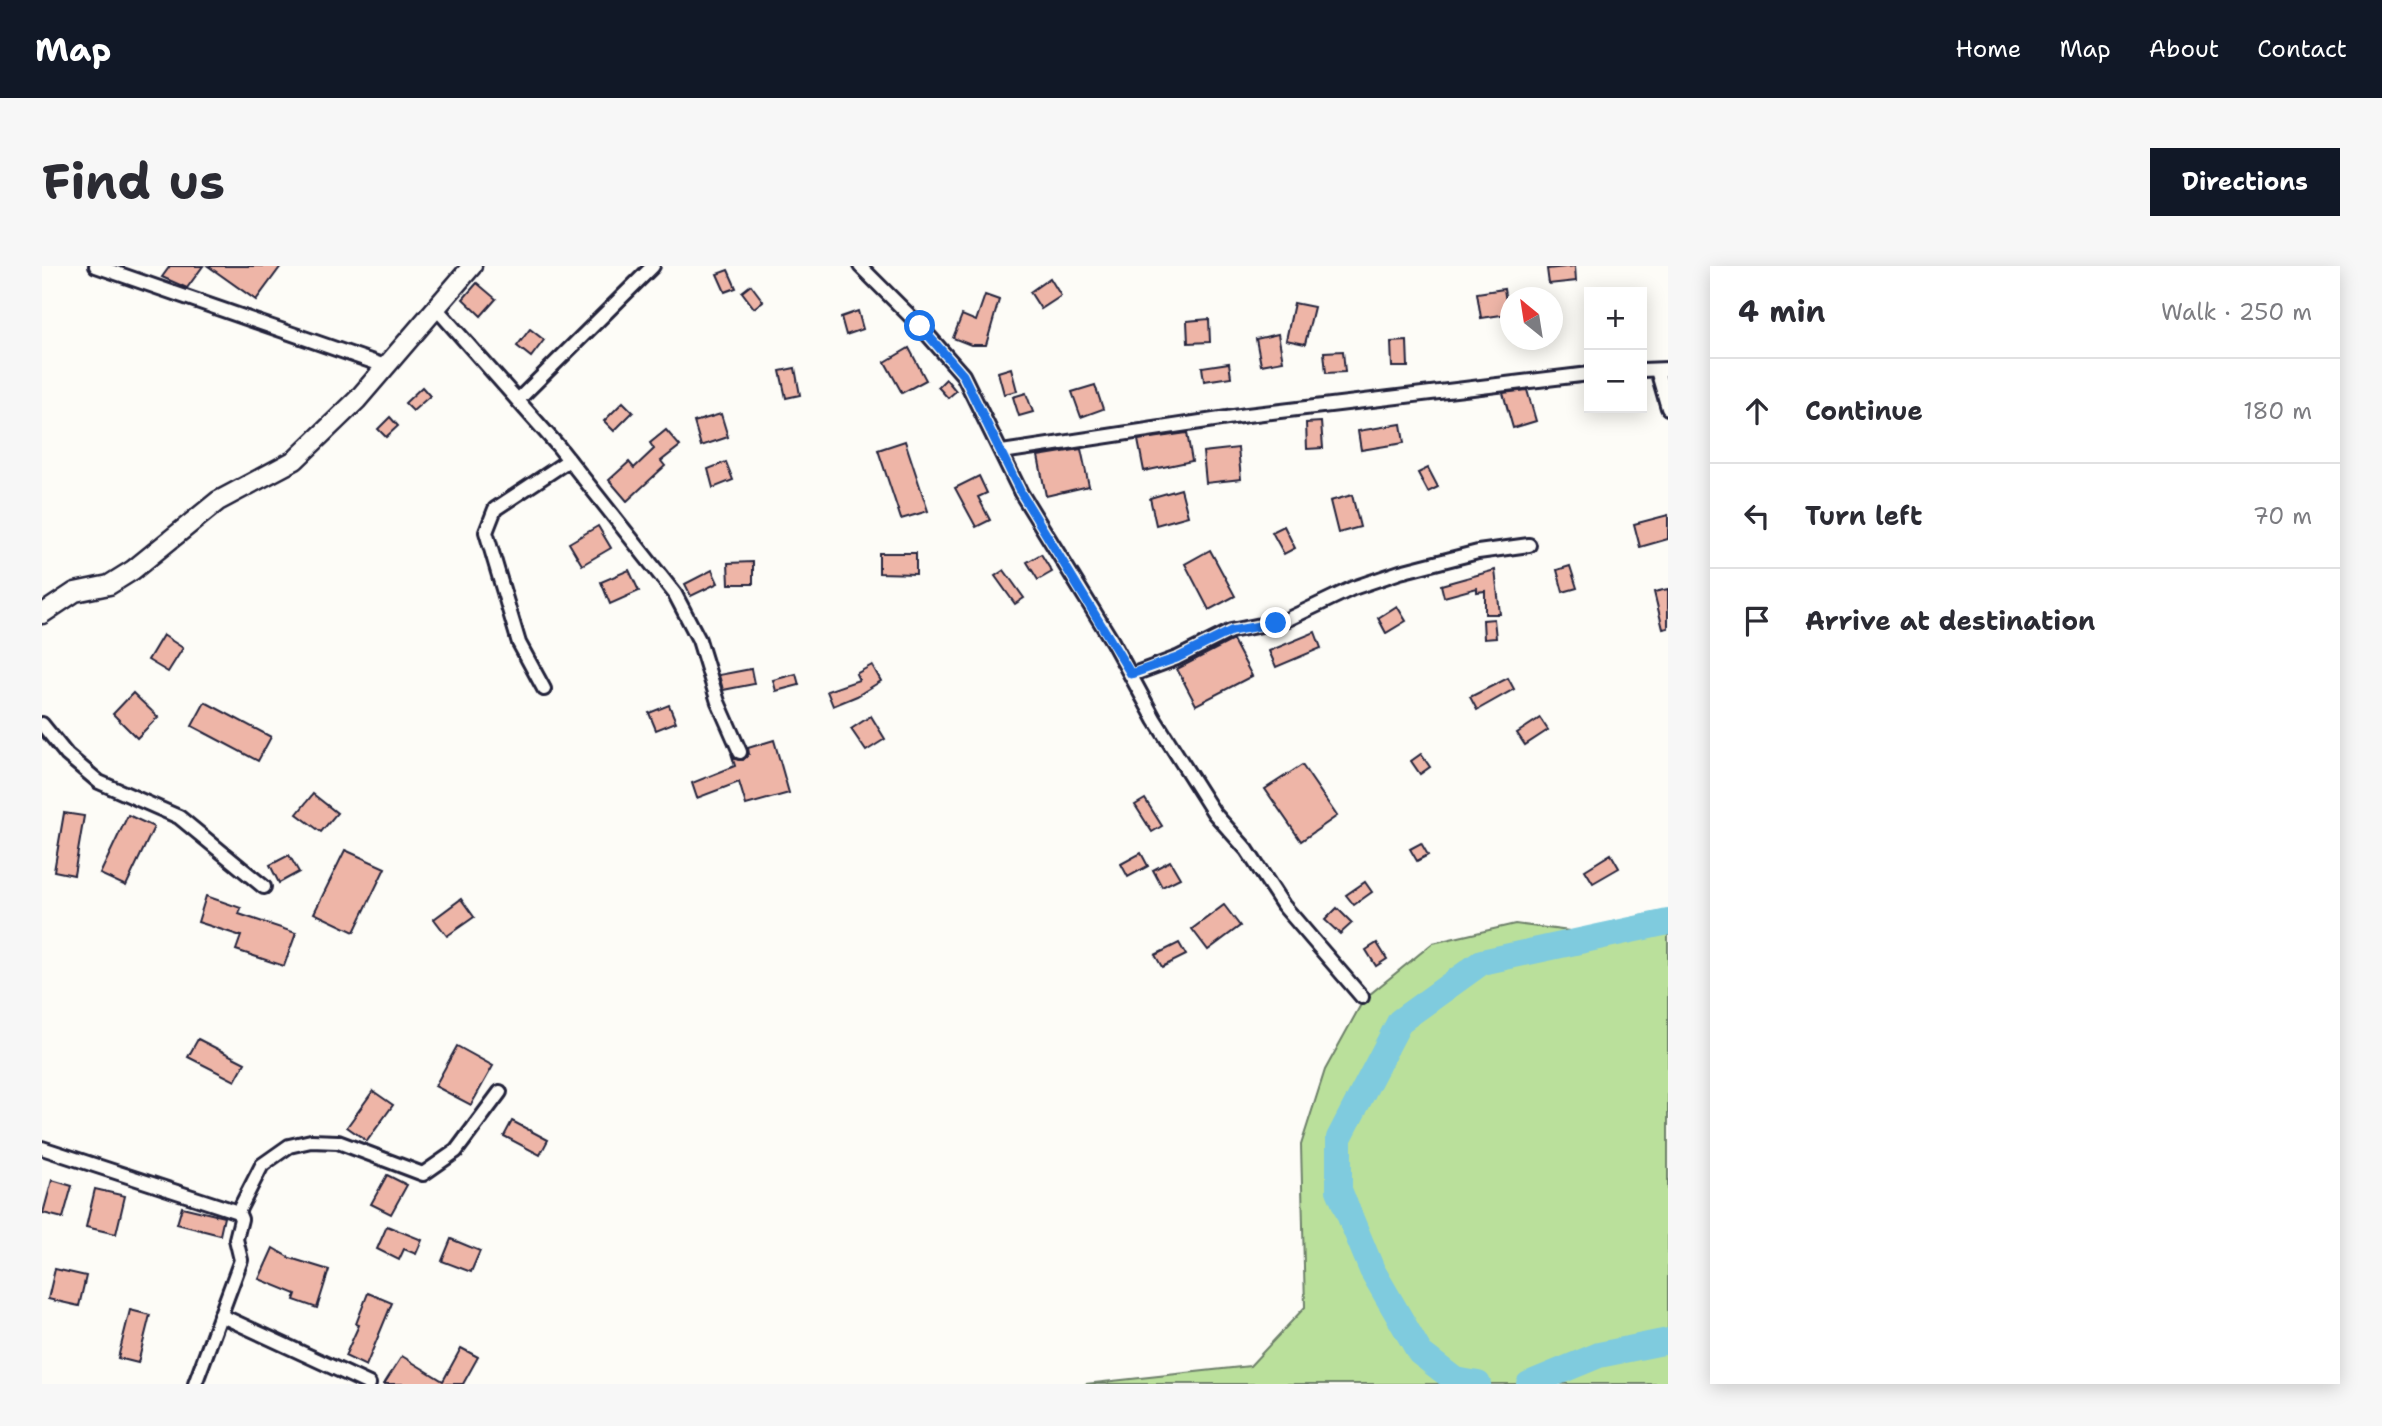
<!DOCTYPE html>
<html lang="en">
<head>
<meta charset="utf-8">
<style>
	:root { --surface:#fff; --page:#f7f7f7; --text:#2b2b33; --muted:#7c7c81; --line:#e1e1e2; --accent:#111827 }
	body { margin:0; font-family:"Shantell Sans",sans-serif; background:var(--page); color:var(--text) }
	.controls { position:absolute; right:21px; top:21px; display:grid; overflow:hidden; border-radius:0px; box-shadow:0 4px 18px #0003 }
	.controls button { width:63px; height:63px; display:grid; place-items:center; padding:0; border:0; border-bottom:2px solid var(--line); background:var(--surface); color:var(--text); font:35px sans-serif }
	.compass { position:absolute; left:1458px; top:21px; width:63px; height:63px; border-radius:50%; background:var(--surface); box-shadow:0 4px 18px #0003; rotate:330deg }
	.stop { position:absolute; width:21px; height:21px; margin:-16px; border:5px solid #1a73e8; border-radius:50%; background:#fff }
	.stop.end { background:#1a73e8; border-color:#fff; box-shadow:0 2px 7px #0008 }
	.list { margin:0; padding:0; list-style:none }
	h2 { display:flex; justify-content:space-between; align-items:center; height:91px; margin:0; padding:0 28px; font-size:30px }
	h2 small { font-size:23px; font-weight:400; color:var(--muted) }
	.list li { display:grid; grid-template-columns:46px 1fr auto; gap:21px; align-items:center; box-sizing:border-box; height:105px; padding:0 28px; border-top:2px solid var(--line) }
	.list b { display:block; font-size:26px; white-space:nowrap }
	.list em { font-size:23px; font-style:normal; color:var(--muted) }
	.icon { flex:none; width:38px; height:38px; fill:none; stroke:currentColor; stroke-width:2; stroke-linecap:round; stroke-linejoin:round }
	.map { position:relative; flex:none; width:1626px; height:1118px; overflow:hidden; border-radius:0px }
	header { display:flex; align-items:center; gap:42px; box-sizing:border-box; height:98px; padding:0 35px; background:var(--accent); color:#fff }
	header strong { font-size:33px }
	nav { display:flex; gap:38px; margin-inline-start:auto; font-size:24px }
	.intro { display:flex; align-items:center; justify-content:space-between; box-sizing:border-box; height:168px; padding:0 42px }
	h1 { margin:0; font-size:49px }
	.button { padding:18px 32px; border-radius:0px; background:var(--accent); color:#fff; font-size:24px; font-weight:700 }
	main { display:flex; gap:42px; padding:0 42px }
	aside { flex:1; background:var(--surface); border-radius:0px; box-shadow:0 4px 18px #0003 }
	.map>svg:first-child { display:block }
	.green { fill:#bae09b; stroke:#6e816b; stroke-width:2 }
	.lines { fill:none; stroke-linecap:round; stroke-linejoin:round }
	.river { stroke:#7fcbde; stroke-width:26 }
	.building { fill:#eeb5a7; stroke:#22223b; stroke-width:2 }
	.street-casing { stroke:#22223b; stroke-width:18 }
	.secondary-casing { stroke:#22223b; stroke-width:23 }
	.street { stroke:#fdfcf7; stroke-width:12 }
	.secondary { stroke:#fdfcf7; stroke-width:18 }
	.route { stroke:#1a73e8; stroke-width:9 }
</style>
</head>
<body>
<header>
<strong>Map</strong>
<nav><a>Home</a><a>Map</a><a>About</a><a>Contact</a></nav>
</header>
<div class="intro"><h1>Find us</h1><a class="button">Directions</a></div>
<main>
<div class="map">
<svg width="1626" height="1118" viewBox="0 0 1626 1118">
	<rect width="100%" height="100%" fill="#fdfcf7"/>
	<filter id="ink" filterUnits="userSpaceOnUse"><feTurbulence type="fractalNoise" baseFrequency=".0143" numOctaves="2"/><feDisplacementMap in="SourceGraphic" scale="14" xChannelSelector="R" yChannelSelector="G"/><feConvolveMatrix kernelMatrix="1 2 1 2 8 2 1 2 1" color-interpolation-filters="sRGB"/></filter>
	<g filter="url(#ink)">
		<polygon class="green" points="1626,657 1626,1118 1043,1118 1208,1100 1263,1041 1259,879 1283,804 1322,733 1391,677 1473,658 1559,669"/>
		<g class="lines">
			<g class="river">
				<polyline points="1436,1118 1413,1114 1378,1087 1330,1004 1297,924 1297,872 1358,755 1440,696 1626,656"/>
				<polyline points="1487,1118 1557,1089 1626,1075"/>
			</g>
		</g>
		<g class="building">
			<polygon points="128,0 161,0 145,22 120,11"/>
			<polygon points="166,0 239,0 214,34"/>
			<polygon points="1533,0 1534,15 1507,18 1505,3"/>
			<polygon points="686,4 694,22 683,26 675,8"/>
			<polygon points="1008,12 1019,30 999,43 988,26"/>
			<polygon points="435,17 454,33 439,50 421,33"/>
			<polygon points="709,19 721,35 712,42 700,26"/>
			<polygon points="1462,23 1466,48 1439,52 1435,27"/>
			<polygon points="943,29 957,34 944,79 929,79 911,72 920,49 934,55"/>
			<polygon points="1252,37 1272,41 1263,78 1244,74"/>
			<polygon points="816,45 821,63 804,69 799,51"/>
			<polygon points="1167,53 1168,76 1146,77 1145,55"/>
			<polygon points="488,63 502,74 489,91 475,80"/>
			<polygon points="1236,68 1241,95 1219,99 1214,73"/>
			<polygon points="1365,75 1366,101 1350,101 1349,76"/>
			<polygon points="867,82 884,114 860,127 843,96"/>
			<polygon points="1301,85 1303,106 1284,107 1282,86"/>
			<polygon points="1187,97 1189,111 1162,115 1160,101"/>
			<polygon points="753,102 758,129 744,132 738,105"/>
			<polygon points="969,102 975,125 962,128 956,106"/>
			<polygon points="904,113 914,125 906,132 896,121"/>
			<polygon points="1053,119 1061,143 1039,151 1030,126"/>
			<polygon points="380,121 388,130 371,145 363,137"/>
			<polygon points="1485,124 1494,155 1471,162 1461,127"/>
			<polygon points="984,127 991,146 977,150 971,131"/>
			<polygon points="581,136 591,146 572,165 562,155"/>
			<polygon points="679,148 686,171 659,180 652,156"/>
			<polygon points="348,151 356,160 344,171 336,163"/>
			<polygon points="1279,156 1281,182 1265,183 1264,157"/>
			<polygon points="1359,158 1362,177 1319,184 1316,165"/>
			<polygon points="624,164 638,180 619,195 623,200 585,235 567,214 587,196 592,202 612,183 608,177"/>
			<polygon points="1145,167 1150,195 1102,205 1096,174"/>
			<polygon points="863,175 886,245 859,253 836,184"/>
			<polygon points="1196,182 1199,213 1164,217 1161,186"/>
			<polygon points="1039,183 1047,220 1004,230 996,190"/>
			<polygon points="684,196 691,214 671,222 666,203"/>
			<polygon points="1386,202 1396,221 1386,226 1376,207"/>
			<polygon points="937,210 945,227 936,231 948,254 934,261 913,222"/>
			<polygon points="1139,223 1146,250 1114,259 1108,232"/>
			<polygon points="1310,229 1318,261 1296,267 1288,235"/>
			<polygon points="1626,249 1626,273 1598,281 1592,258"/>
			<polygon points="556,260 569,282 540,299 527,277"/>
			<polygon points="1242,260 1253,282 1242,288 1230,266"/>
			<polygon points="1168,284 1193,330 1167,344 1143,298"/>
			<polygon points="837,287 874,287 874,308 837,307"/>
			<polygon points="999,288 1010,306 996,314 985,296"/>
			<polygon points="711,296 711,318 687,318 686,297"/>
			<polygon points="1528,300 1535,322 1521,326 1515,304"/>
			<polygon points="587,304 597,325 568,338 559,316"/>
			<polygon points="670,304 676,317 649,330 643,318"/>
			<polygon points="962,304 982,332 973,338 953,310"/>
			<polygon points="1453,304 1458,348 1443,348 1443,325 1435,326 1435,322 1402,331 1399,319"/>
			<polygon points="1626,323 1626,362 1621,363 1612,326"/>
			<polygon points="1355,340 1364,355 1344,367 1336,352"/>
			<polygon points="1452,353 1454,372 1442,373 1441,354"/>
			<polygon points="1273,366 1279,382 1234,401 1227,385"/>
			<polygon points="121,369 141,382 126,406 106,394"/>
			<polygon points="1191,374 1210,410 1154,439 1135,403"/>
			<polygon points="830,399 839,415 815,430 791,440 785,425 817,414 814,408"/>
			<polygon points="709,403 712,418 681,424 677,409"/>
			<polygon points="754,408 757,419 734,425 731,414"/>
			<polygon points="1466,412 1472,423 1435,444 1428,431"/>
			<polygon points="91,427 116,451 95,472 71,448"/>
			<polygon points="163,436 229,471 216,495 150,460"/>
			<polygon points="627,439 634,456 614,464 607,447"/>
			<polygon points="829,450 843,473 824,485 809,463"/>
			<polygon points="1498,452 1506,464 1483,479 1475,467"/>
			<polygon points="732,474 747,527 704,539 697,516 655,532 650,517 693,500 689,487 693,493 701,494 707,488 706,482"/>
			<polygon points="1379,488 1388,501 1378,508 1369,495"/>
			<polygon points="1260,499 1295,550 1259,575 1223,523"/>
			<polygon points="271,528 295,547 279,566 255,548"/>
			<polygon points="1103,533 1120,560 1110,566 1093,539"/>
			<polygon points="22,547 42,550 32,609 12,605"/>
			<polygon points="86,549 112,561 84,620 58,608"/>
			<polygon points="1379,577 1386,589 1375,595 1368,583"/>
			<polygon points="303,584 343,602 312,666 272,647"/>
			<polygon points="1099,587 1106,600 1086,611 1079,598"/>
			<polygon points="1569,588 1577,602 1551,617 1543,604"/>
			<polygon points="247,589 257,606 237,617 228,599"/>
			<polygon points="1128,595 1138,612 1120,621 1111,604"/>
			<polygon points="1323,616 1330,626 1312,639 1304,629"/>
			<polygon points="164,630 199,642 197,648 254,667 242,700 194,684 199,670 156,656"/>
			<polygon points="419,633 432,651 405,670 392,653"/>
			<polygon points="1182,639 1198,660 1166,684 1150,663"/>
			<polygon points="1295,642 1310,657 1298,668 1283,654"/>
			<polygon points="1137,677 1144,689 1120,701 1113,689"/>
			<polygon points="1335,677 1345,693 1334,700 1324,684"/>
			<polygon points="156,773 203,797 193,815 146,791"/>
			<polygon points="415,780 451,800 429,839 393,820"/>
			<polygon points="331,825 351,839 325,875 305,861"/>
			<polygon points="470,855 506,874 498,889 462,870"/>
			<polygon points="345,909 365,919 349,948 329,938"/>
			<polygon points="10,914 30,920 21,952 1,947"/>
			<polygon points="53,923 83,930 74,968 44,961"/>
			<polygon points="140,941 182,951 178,969 135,958"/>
			<polygon points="345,960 380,974 374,988 362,983 357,994 335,983"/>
			<polygon points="409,973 438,985 429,1006 400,995"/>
			<polygon points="231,982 248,992 287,1004 275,1042 252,1034 254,1028 217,1013"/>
			<polygon points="13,1003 44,1010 37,1040 6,1033"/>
			<polygon points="326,1027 350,1037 324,1100 303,1090 317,1059 314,1058"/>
			<polygon points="88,1044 108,1049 96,1097 76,1092"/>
			<polygon points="419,1082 436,1091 421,1118 342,1118 360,1090 401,1115"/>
		</g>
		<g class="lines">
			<defs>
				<g id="street">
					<polyline points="54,0 343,100"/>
					<polyline points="818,0 878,60 921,109 979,227 1070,375 1113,454 1172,547 1205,584 1241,639 1320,731"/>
					<polyline points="394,42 516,180 633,328 657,374 676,436 698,486"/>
					<polyline points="1600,104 1626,103"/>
					<polyline points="1615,104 1626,142"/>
					<polyline points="476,134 611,0"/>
					<polyline points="960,186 1205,149 1547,108"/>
					<polyline points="1089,409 1135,392 1189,365 1244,354 1311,322 1358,306 1436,286 1487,279"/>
					<polyline points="502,423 477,377 444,266 453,243 527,194"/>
					<polyline points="0,458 25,489 57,516 137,551 222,621"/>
					<polyline points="0,882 196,946"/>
					<polyline points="178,1049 327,1118"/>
					<polyline points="153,1118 199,994 194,973 199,953 196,946 220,899 247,880 269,875 296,876 381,908 414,885 458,826"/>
				</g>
				<polyline id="secondary" points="0,348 33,326 67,319 91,304 176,235 253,194 315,134 430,0"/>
			</defs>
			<use href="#street" class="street-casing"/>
			<use href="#secondary" class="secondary-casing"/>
			<use href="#street" class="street"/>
			<use href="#secondary" class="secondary"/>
		</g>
	</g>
	<g class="lines" filter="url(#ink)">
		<polyline class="route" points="878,60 921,109 979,227 1089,408 1135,392 1189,365 1234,357"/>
	</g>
</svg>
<div class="controls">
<button>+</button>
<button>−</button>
</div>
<svg class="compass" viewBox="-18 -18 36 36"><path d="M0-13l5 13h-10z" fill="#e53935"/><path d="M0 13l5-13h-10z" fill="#7c7c81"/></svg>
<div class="stop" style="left:878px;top:60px"></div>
<div class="stop end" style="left:1234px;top:357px"></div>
</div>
<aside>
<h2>4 min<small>Walk · 250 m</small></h2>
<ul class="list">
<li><svg class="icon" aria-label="ahead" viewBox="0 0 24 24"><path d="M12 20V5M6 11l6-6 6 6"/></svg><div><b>Continue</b></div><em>180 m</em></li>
<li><svg class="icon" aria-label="left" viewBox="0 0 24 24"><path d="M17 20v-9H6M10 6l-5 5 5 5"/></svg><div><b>Turn left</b></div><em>70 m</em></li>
<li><svg class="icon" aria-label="arrive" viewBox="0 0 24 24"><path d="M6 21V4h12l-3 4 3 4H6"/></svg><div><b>Arrive at destination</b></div></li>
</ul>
</aside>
</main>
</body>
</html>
